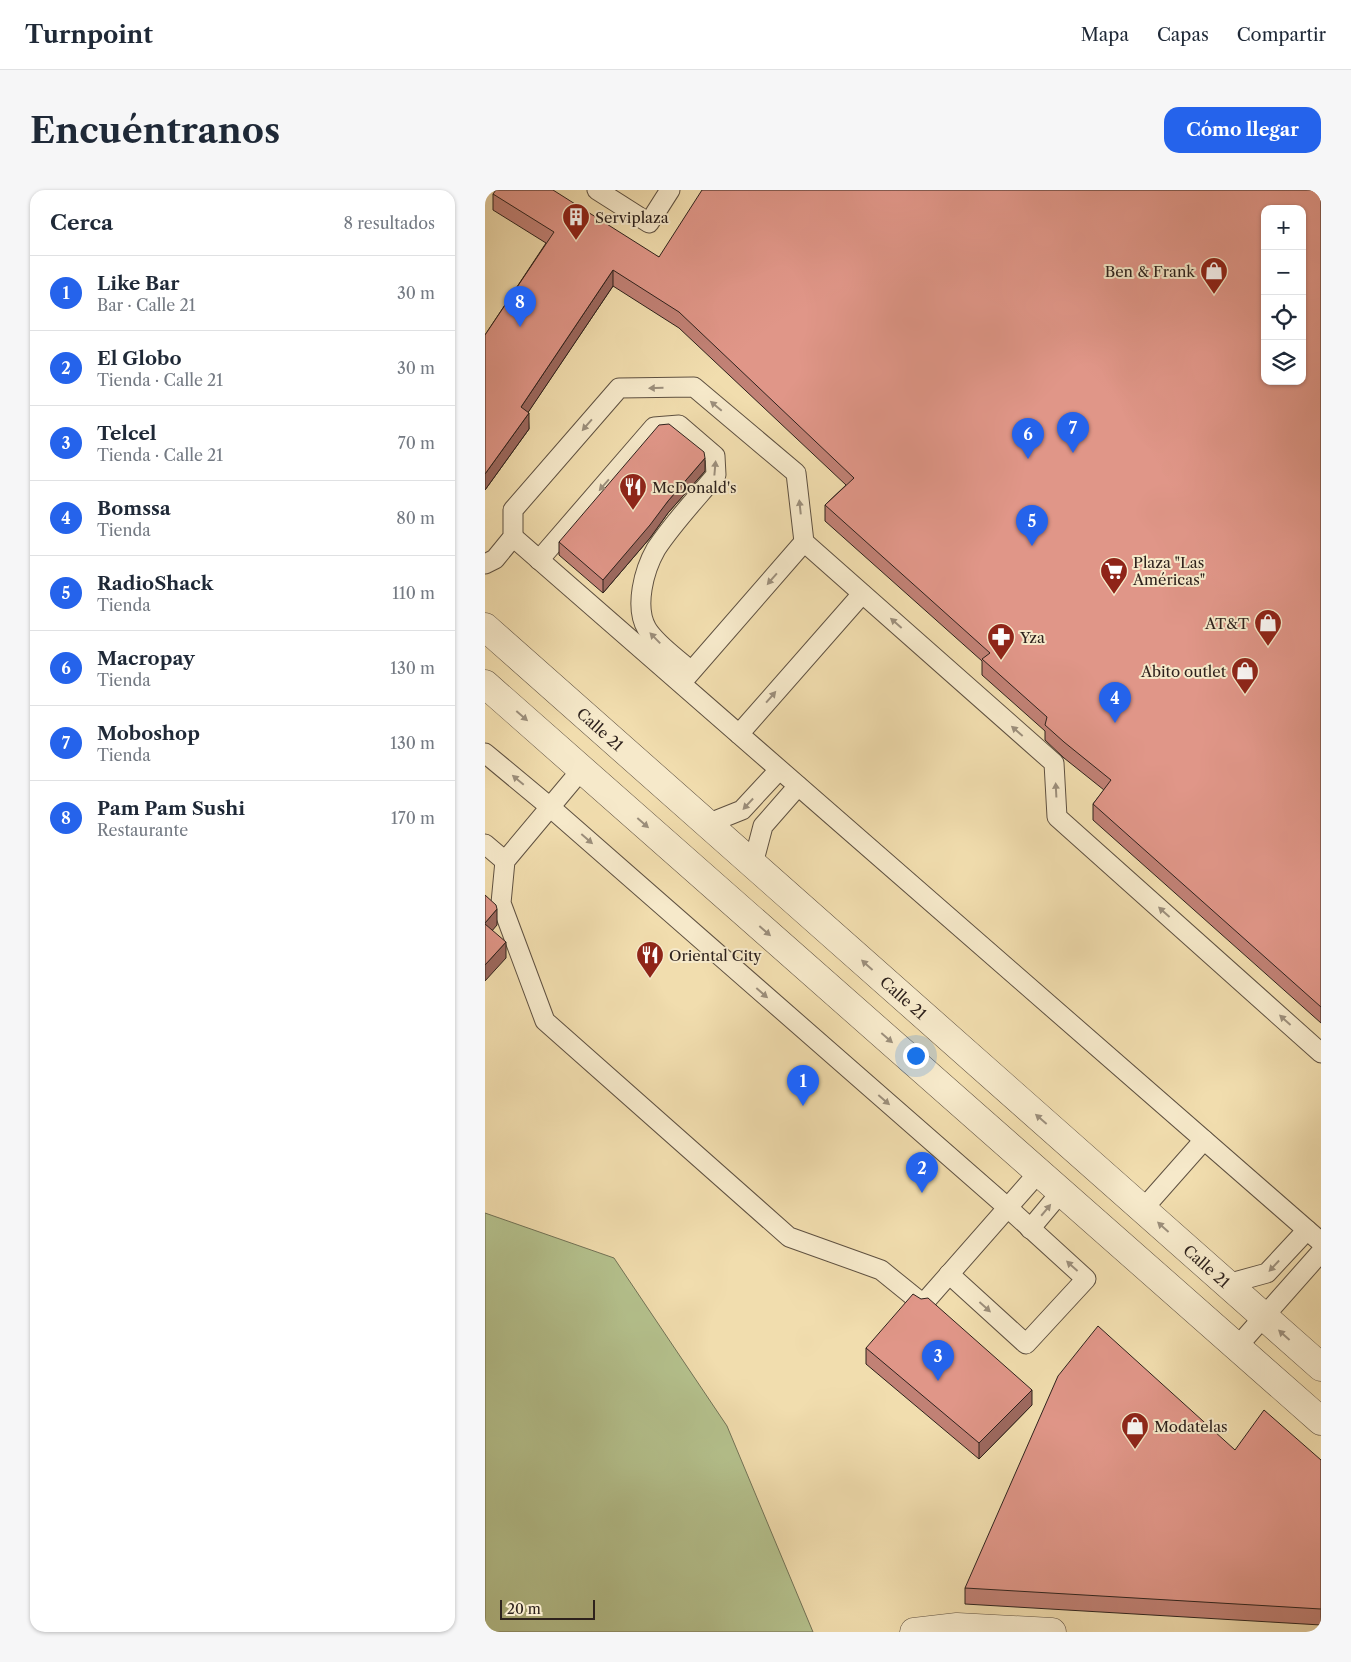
<!DOCTYPE html>
<html lang="es">
<head>
<meta charset="utf-8">
<style>
	:root { --surface:#fff; --page:#f6f6f7; --text:#1f2937; --muted:#747a83; --line:#e0e1e3; --accent:#2563eb }
	body { margin:0; font-family:"Libre Caslon Text",serif; background:var(--page); color:var(--text) }
	.controls { position:absolute; right:15px; top:15px; display:grid; overflow:hidden; border-radius:10px; box-shadow:0 1px 4px #0004 }
	.controls button { width:45px; height:45px; display:grid; place-items:center; padding:0; border:0; border-bottom:1px solid var(--line); background:var(--surface); color:var(--text); font:25px sans-serif }
	.scale { position:absolute; left:15px; bottom:12px; width:95px; box-sizing:border-box; padding-left:5px; border:2px solid #2e221d; border-top:0; font-size:14px; line-height:18px; white-space:nowrap; color:#2e221d; -webkit-text-stroke:4px #f6e9ca; paint-order:stroke }
	.you { position:absolute; left:430px; top:865px; width:18px; height:18px; margin:-12px; border:4px solid #fff; border-radius:50%; background:#1a73e8; box-shadow:0 0 0 8px #1a73e833 }
	.badge { display:grid; place-items:center; width:32px; height:32px; border-radius:50%; background:var(--accent); color:#fff; font-size:16px; font-weight:700 }
	.pin { position:absolute; translate:-50% -41px; filter:drop-shadow(0 1px 2px #0008) }
	.pin::after { content:''; position:absolute; top:26px; width:18px; height:15px; background:inherit; clip-path:polygon(0 0,100% 0,50% 100%) }
	.list { margin:0; padding:0; list-style:none }
	h2 { display:flex; justify-content:space-between; align-items:center; height:65px; margin:0; padding:0 20px; font-size:21px }
	h2 small { font-size:16px; font-weight:400; color:var(--muted) }
	.list li { display:grid; grid-template-columns:32px 1fr auto; gap:15px; align-items:center; box-sizing:border-box; height:75px; padding:0 20px; border-top:1px solid var(--line) }
	.list b { display:block; font-size:19px; white-space:nowrap }
	.list p { margin:0; font-size:16px; white-space:nowrap; color:var(--muted) }
	.list em { font-size:16px; font-style:normal; color:var(--muted) }
	.icon { flex:none; width:28px; height:28px; fill:none; stroke:currentColor; stroke-width:2; stroke-linecap:round; stroke-linejoin:round }
	.map { position:relative; flex:none; width:836px; height:1442px; overflow:hidden; border-radius:15px }
	header { display:flex; align-items:center; gap:30px; box-sizing:border-box; height:70px; padding:0 25px; background:var(--surface); border-bottom:1px solid var(--line) }
	header strong { font-size:24px }
	nav { display:flex; gap:28px; margin-inline-start:auto; font-size:18px }
	.intro { display:flex; align-items:center; justify-content:space-between; box-sizing:border-box; height:120px; padding:0 30px }
	h1 { margin:0; font-size:35px }
	.button { padding:12px 22px; border-radius:15px; background:var(--accent); color:#fff; font-size:18px; font-weight:700 }
	main { display:flex; gap:30px; padding:0 30px }
	aside { flex:1; background:var(--surface); border-radius:15px; box-shadow:0 1px 4px #0004 }
	.map>svg:first-child { display:block }
	.pitch { fill:#b5c28e; stroke:#727256 }
	.lines { fill:none; stroke-linecap:round; stroke-linejoin:round }
	.service-casing { stroke:#5f5141; stroke-width:21 }
	.tertiary-casing { stroke:#5f5141; stroke-width:29 }
	.service { stroke:#f6e9ca; stroke-width:19 }
	.tertiary { stroke:#f6e9ca; stroke-width:28 }
	.wall { fill:#c18175; stroke:#2e221d }
	.shaded-wall { fill:#9d695f; stroke:#2e221d }
	.building { fill:#e09688; stroke:#2e221d; fill-rule:evenodd }
	.oneway { fill:#9c8f7c }
	.labels { text-anchor:middle; dominant-baseline:central; stroke-width:4; stroke-linejoin:round; paint-order:stroke }
	.poi-label { font-size:15px; fill:#2e221d; stroke:#f6e9ca; text-anchor:start }
	.street-label { font-size:15px; fill:#2e221d; stroke:#f6e9ca }
</style>
</head>
<body>
<header>
<strong>Turnpoint</strong>
<nav><a>Mapa</a><a>Capas</a><a>Compartir</a></nav>
</header>
<div class="intro"><h1>Encuéntranos</h1><a class="button">Cómo llegar</a></div>
<main>
<aside>
<h2>Cerca<small>8 resultados</small></h2>
<ul class="list">
<li><span class="badge">1</span><div><b>Like Bar</b><p>Bar · Calle 21</p></div><em>30 m</em></li>
<li><span class="badge">2</span><div><b>El Globo</b><p>Tienda · Calle 21</p></div><em>30 m</em></li>
<li><span class="badge">3</span><div><b>Telcel</b><p>Tienda · Calle 21</p></div><em>70 m</em></li>
<li><span class="badge">4</span><div><b>Bomssa</b><p>Tienda</p></div><em>80 m</em></li>
<li><span class="badge">5</span><div><b>RadioShack</b><p>Tienda</p></div><em>110 m</em></li>
<li><span class="badge">6</span><div><b>Macropay</b><p>Tienda</p></div><em>130 m</em></li>
<li><span class="badge">7</span><div><b>Moboshop</b><p>Tienda</p></div><em>130 m</em></li>
<li><span class="badge">8</span><div><b>Pam Pam Sushi</b><p>Restaurante</p></div><em>170 m</em></li>
</ul>
</aside>
<div class="map">
<svg width="836" height="1442" viewBox="0 0 836 1442">
	<rect width="100%" height="100%" fill="#f1ddae"/>
	<filter id="stains"><feTurbulence type="fractalNoise" baseFrequency=".004" numOctaves="4"/><feColorMatrix values="0 0 0 0 .2 0 0 0 0 .09 0 0 0 0 .02 0 0 0 .5 -.17"/></filter>
	<radialGradient id="worn" r=".72"><stop offset=".6" stop-color="#630" stop-opacity="0"/><stop offset="1" stop-color="#630" stop-opacity=".3"/></radialGradient>
	<polygon class="pitch" points="0,1023 129,1068 242,1236 328,1442 0,1442"/>
	<g class="lines">
		<defs>
			<g id="service">
				<polyline points="112,0 164,33 185,0"/>
				<polyline points="28,347 836,1052"/>
				<path d="M54,370l115,-133 25,-2 36,31 1,19c-20,24 -43,48 -60,74 -12,21 -22,58 -9,80 10,16 30,29 44,42"/>
				<polyline points="0,374 10,369 28,347 28,320 134,198 209,197 311,283 319,352 569,573 572,627 836,863"/>
				<polyline points="198,491 319,352"/>
				<polyline points="254,544 377,404"/>
				<polyline points="0,563 65,617 522,1017 601,1089 541,1154 464,1084"/>
				<polyline points="97,579 20,671 16,713 60,831 304,1047 396,1080 438,1114 554,982"/>
				<polyline points="222,634 257,620 294,580"/>
				<polyline points="0,654 20,671"/>
				<polyline points="268,674 278,636 313,596"/>
				<polyline points="658,1019 719,950"/>
				<polyline points="545,1039 576,1002"/>
				<polyline points="742,1094 782,1083 822,1040"/>
				<polyline points="752,1157 836,1062"/>
			</g>
			<g id="tertiary">
				<path id="s1" d="M0,437l836,740"/>
				<polyline points="0,494 836,1231"/>
				<polyline points="429,1442 472,1437 567,1442"/>
			</g>
		</defs>
		<use href="#service" class="service-casing"/>
		<use href="#tertiary" class="tertiary-casing"/>
		<use href="#service" class="service"/>
		<use href="#tertiary" class="tertiary"/>
	</g>
	<g class="wall">
		<polygon points="836,0 836,833 608,630 608,614 619,600 579,568 560,550 560,541 497,485 497,471 340,331 340,315 361,295 194,138 128,96 43,222 44,239 0,300 0,145 61,53 8,20 8,4 174,67"/>
		<polygon points="220,281 183,323 165,348 118,403 74,365 74,352"/>
		<polygon points="381,1158 547,1215 494,1269 381,1174"/>
		<polygon points="750,1260 836,1270 836,1435 480,1414 480,1398"/>
	</g>
	<g class="shaded-wall">
		<polygon points="128,80 128,96 36,233 36,217"/>
		<polygon points="44,223 44,239 0,300 0,284"/>
		<polygon points="220,268 220,281 183,323 165,348 118,403 118,390 183,311"/>
		<polygon points="12,719 12,735 0,749 0,733"/>
		<polygon points="21,752 21,768 0,791 0,775"/>
		<polygon points="547,1200 547,1215 494,1269 494,1253"/>
	</g>
	<g class="building">
		<path d="M11,0h57l106,67 43,-67h619v817l-228,-203 18,-24 -47,-38 -19,-17 2,-8 -65,-58 8,-6 -165,-148 29,-27 -175,-166 -66,-42 -92,137 8,6 -44,61v-139l69,-103 -61,-38zM780,19h37v172h-37z"/>
		<polygon points="184,234 219,262 220,268 183,311 165,335 118,390 74,352 174,235"/>
		<polygon points="0,705 11,715 12,719 0,733"/>
		<polygon points="0,734 21,752 0,775"/>
		<polygon points="428,1104 436,1109 443,1108 547,1200 494,1253 381,1158"/>
		<polygon points="613,1136 750,1260 779,1220 836,1270 836,1419 480,1398 573,1186"/>
	</g>
	<defs><path id="oneway-solid" d="M-6-.8H1V-3.2L6.5 0L1 3.2V.8H-6Z" transform="scale(1.25)"/></defs>
	<g class="oneway">
		<use href="#oneway-solid" transform="translate(171 198) rotate(179)"/>
		<use href="#oneway-solid" transform="translate(231 216) rotate(-140)"/>
		<use href="#oneway-solid" transform="translate(102 235) rotate(131)"/>
		<use href="#oneway-solid" transform="translate(230 278) rotate(-85)"/>
		<use href="#oneway-solid" transform="translate(119 295) rotate(131)"/>
		<use href="#oneway-solid" transform="translate(315 317) rotate(-96)"/>
		<use href="#oneway-solid" transform="translate(287 389) rotate(131)"/>
		<use href="#oneway-solid" transform="translate(411 433) rotate(-139)"/>
		<use href="#oneway-solid" transform="translate(170 448) rotate(-134)"/>
		<use href="#oneway-solid" transform="translate(286 507) rotate(-49)"/>
		<use href="#oneway-solid" transform="translate(37 526) rotate(41)"/>
		<use href="#oneway-solid" transform="translate(532 541) rotate(-139)"/>
		<use href="#oneway-solid" transform="translate(33 590) rotate(-140)"/>
		<use href="#oneway-solid" transform="translate(571 600) rotate(-93)"/>
		<use href="#oneway-solid" transform="translate(263 614) rotate(133)"/>
		<use href="#oneway-solid" transform="translate(158 633) rotate(41)"/>
		<use href="#oneway-solid" transform="translate(102 649) rotate(41)"/>
		<use href="#oneway-solid" transform="translate(679 722) rotate(-138)"/>
		<use href="#oneway-solid" transform="translate(280 741) rotate(41)"/>
		<use href="#oneway-solid" transform="translate(382 775) rotate(-138)"/>
		<use href="#oneway-solid" transform="translate(277 803) rotate(41)"/>
		<use href="#oneway-solid" transform="translate(800 830) rotate(-138)"/>
		<use href="#oneway-solid" transform="translate(402 848) rotate(41)"/>
		<use href="#oneway-solid" transform="translate(399 910) rotate(41)"/>
		<use href="#oneway-solid" transform="translate(556 929) rotate(-139)"/>
		<use href="#oneway-solid" transform="translate(561 1020) rotate(-50)"/>
		<use href="#oneway-solid" transform="translate(678 1037) rotate(-138)"/>
		<use href="#oneway-solid" transform="translate(587 1076) rotate(-138)"/>
		<use href="#oneway-solid" transform="translate(789 1076) rotate(133)"/>
		<use href="#oneway-solid" transform="translate(500 1117) rotate(42)"/>
		<use href="#oneway-solid" transform="translate(799 1145) rotate(-138)"/>
	</g>
	<defs>
		<symbol id="building-pin" viewBox="-11 -11 22 30"><path d="M0 17L-7.5 6A9.5 9.5 0 1 1 7.5 6Z" fill="#8f2418" stroke="#f6e9ca"/><path d="M-4-6H4V6H1V3H-1V6H-4ZM-2.5-4.3h1.7v1.8h-1.7ZM.8-4.3h1.7v1.8H.8ZM-2.5-1h1.7V.8h-1.7ZM.8-1h1.7V.8H.8Z" fill="#fff"/></symbol>
		<symbol id="shop-pin" viewBox="-11 -11 22 30"><path d="M0 17L-7.5 6A9.5 9.5 0 1 1 7.5 6Z" fill="#8f2418" stroke="#f6e9ca"/><path d="M-5-2.5h2.3a2.7 3.5 0 0 1 5.4 0H5L5.5 6h-11ZM-1.5-2.5h3a1.5 2.3 0 0 0-3 0Z" fill="#fff"/></symbol>
		<symbol id="restaurant-pin" viewBox="-11 -11 22 30"><path d="M0 17L-7.5 6A9.5 9.5 0 1 1 7.5 6Z" fill="#8f2418" stroke="#f6e9ca"/><path d="M-5-6h1v4h1v-4h1v4h1v-4h1v5L-1.5 .5V6h-2V.5L-5-1ZM5-6V6H3V1.5H1.5Q1.5-4 5-6Z" fill="#fff"/></symbol>
		<symbol id="supermarket-pin" viewBox="-11 -11 22 30"><path d="M0 17L-7.5 6A9.5 9.5 0 1 1 7.5 6Z" fill="#8f2418" stroke="#f6e9ca"/><path d="M-6-5.5h2.5l.6 2H6L4.5 2H-2.5L-4.4-4H-6ZM-1.5 3.2a1.3 1.3 0 1 0 .1 0ZM3 3.2a1.3 1.3 0 1 0 .1 0Z" fill="#fff"/></symbol>
		<symbol id="pharmacy-pin" viewBox="-11 -11 22 30"><path d="M0 17L-7.5 6A9.5 9.5 0 1 1 7.5 6Z" fill="#8f2418" stroke="#f6e9ca"/><path d="M-2-6h4v4h4v4h-4v4h-4v-4h-4v-4h4Z" fill="#fff"/></symbol>
	</defs>
	<g fill-rule="evenodd">
		<use href="#building-pin" x="75" y="11" width="32" height="43"/>
		<use href="#shop-pin" x="713" y="65" width="32" height="43"/>
		<use href="#restaurant-pin" x="132" y="281" width="32" height="43"/>
		<use href="#supermarket-pin" x="613" y="365" width="32" height="43"/>
		<use href="#shop-pin" x="767" y="417" width="32" height="43"/>
		<use href="#pharmacy-pin" x="500" y="431" width="32" height="43"/>
		<use href="#shop-pin" x="744" y="465" width="32" height="43"/>
		<use href="#restaurant-pin" x="149" y="749" width="32" height="43"/>
		<use href="#shop-pin" x="634" y="1220" width="32" height="43"/>
	</g>
	<g class="labels">
		<g class="poi-label">
			<text x="110" y="27">Serviplaza</text>
			<text x="710" y="81" text-anchor="end">Ben &amp; Frank</text>
			<text x="167" y="297">McDonald's</text>
			<text x="648" y="372">Plaza "Las<tspan x="648" dy="17">Américas"</tspan></text>
			<text x="764" y="433" text-anchor="end">AT&amp;T</text>
			<text x="535" y="447">Yza</text>
			<text x="741" y="481" text-anchor="end">Abito outlet</text>
			<text x="184" y="765">Oriental City</text>
			<text x="669" y="1236">Modatelas</text>
		</g>
		<g class="street-label">
			<text stroke="none"><textPath href="#s1" startOffset="154">Calle 21</textPath></text>
			<text stroke="none"><textPath href="#s1" startOffset="559">Calle 21</textPath></text>
			<text stroke="none"><textPath href="#s1" startOffset="964">Calle 21</textPath></text>
		</g>
	</g>
	<rect width="100%" height="100%" filter="url(#stains)"/>
	<rect width="100%" height="100%" fill="url(#worn)"/>
</svg>
<div class="controls">
<button>+</button>
<button>−</button>
<button><svg class="icon" aria-label="locate" viewBox="0 0 24 24"><circle cx="12" cy="12" r="6"/><path d="M12 2v4M12 18v4M2 12h4M18 12h4"/></svg></button>
<button><svg class="icon" aria-label="layers" viewBox="0 0 24 24"><path d="M12 4l9 5-9 5-9-5zM3 14l9 5 9-5"/></svg></button>
</div>
<div class="scale">20 m</div>
<div class="you"></div>
<div class="pin badge" style="left:318px;top:916px">1</div>
<div class="pin badge" style="left:437px;top:1003px">2</div>
<div class="pin badge" style="left:453px;top:1191px">3</div>
<div class="pin badge" style="left:630px;top:533px">4</div>
<div class="pin badge" style="left:547px;top:356px">5</div>
<div class="pin badge" style="left:543px;top:269px">6</div>
<div class="pin badge" style="left:588px;top:263px">7</div>
<div class="pin badge" style="left:35px;top:137px">8</div>
</div>
</main>
</body>
</html>
